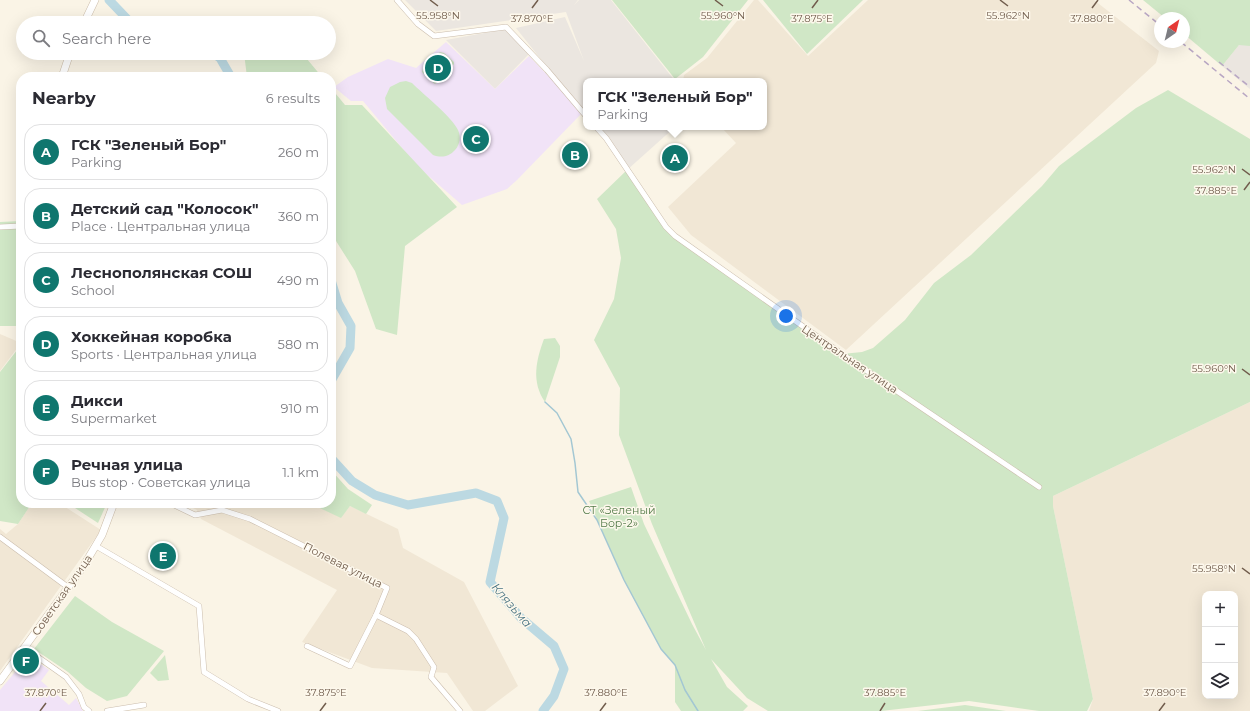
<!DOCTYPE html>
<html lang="en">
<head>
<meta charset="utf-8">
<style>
	:root { --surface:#fff; --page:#f7f7f7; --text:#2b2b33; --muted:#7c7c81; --line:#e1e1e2; --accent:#0f766e }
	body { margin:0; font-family:Montserrat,sans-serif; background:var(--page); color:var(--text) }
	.controls { position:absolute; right:12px; bottom:12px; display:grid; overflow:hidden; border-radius:8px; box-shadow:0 4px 16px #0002 }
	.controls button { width:36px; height:36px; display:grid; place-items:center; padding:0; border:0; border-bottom:1px solid var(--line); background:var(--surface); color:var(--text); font:20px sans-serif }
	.compass { position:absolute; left:1154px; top:12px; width:36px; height:36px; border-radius:50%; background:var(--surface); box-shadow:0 4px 16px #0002; rotate:35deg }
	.you { position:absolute; left:786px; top:316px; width:14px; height:14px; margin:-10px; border:3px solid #fff; border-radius:50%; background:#1a73e8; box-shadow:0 0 0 6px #1a73e833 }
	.badge { display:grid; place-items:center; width:26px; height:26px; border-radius:50%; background:var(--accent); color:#fff; font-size:13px; font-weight:700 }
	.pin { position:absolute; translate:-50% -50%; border:2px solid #fff; box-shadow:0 1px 4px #0006 }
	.popup { position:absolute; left:583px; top:78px; width:184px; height:52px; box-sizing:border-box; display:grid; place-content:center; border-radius:8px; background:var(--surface); filter:drop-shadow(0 1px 3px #0005); font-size:13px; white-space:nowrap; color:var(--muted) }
	.popup b { font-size:15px; color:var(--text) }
	.popup::after { content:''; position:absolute; left:50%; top:100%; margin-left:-8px; border:8px solid transparent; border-top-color:var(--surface) }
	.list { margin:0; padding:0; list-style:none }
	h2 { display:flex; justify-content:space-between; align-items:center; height:52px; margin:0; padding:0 16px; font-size:17px }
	h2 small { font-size:13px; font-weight:400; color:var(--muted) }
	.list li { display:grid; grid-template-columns:26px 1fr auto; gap:12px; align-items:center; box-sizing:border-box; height:56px; margin:0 8px 8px; padding:0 8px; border:1px solid var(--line); border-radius:16px }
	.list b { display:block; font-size:15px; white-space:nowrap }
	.list p { margin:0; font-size:13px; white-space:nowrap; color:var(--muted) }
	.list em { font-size:13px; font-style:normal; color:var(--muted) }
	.icon { flex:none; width:22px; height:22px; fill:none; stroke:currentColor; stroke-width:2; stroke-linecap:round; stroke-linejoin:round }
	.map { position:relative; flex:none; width:1250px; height:711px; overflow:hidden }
	.search { position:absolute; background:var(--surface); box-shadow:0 4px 16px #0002; left:16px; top:16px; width:320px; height:44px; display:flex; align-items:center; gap:10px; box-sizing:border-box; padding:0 14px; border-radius:22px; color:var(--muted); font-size:15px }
	.panel { position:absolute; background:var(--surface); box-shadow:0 4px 16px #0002; left:16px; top:72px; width:320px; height:436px; border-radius:16px }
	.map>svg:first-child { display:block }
	.residential { fill:#f1e7d5; fill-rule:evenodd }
	.industrial { fill:#ebe6e0 }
	.education { fill:#f1e3f7 }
	.green { fill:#d0e7c6 }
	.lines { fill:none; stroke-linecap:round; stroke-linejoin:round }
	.stream { stroke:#a3c7d3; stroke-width:1.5 }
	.river { stroke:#bcd9e2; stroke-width:9 }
	.minor-casing { stroke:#cbbdad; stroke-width:6 }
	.secondary-casing { stroke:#cdbeab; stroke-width:8 }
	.minor { stroke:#fff; stroke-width:5 }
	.secondary { stroke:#fff; stroke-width:7 }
	.rail { stroke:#b8a6c3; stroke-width:1.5; stroke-dasharray:6 4; stroke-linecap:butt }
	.ticks { fill:none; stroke:#715d4d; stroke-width:1.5 }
	.labels { text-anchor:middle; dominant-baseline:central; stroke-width:3; stroke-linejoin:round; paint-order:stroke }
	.street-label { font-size:11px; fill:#715d4d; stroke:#fdf8ec }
	.park-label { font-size:11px; fill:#547b49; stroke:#fdf8ec }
	.water-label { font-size:12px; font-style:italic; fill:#497483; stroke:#fdf8ec }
	.ticks-label { font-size:10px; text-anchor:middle; fill:#715d4d; stroke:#fdf8ec; stroke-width:3; stroke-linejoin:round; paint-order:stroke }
</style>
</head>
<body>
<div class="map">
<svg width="1250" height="711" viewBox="0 0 1250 711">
	<rect width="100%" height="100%" fill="#faf4e6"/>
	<g class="residential">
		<polygon points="754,0 758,0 808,56 868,0 1094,0 1159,51 1156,63 846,350 691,235 668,207 736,143 721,127 764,127 764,81 683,81 684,75 707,58"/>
		<polygon points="0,334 21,343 0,371"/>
		<path d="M1250,402v309h-161l4,-12 -40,-193v-10zM1205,594h30v102h-30z"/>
		<polygon points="32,503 59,503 101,530 0,671 0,529 6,534 18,524"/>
		<polygon points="183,503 309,503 341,517 350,506 398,529 403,548 464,582 518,686 485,711 473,711 447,673 372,668 302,642 337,590 201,519 197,510"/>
	</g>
	<g class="industrial">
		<polygon points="405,0 578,0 574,5 579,0 611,0 675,81 586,81 586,116 516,28 565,17 584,61 566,12 436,31"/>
		<polygon points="506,29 529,54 495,89 446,40"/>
		<polygon points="1239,45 1250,45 1250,89 1222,66"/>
		<polygon points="596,127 675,127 627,170"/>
	</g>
	<g class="education">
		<polygon points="446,42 495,89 529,56 583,112 517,180 507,189 462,205 417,166 363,101 351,101 334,87 348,77 388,59 416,68"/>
		<polygon points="35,660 49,670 41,681 69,705 76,698 83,711 0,711 0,690 21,665 27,670"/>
	</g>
	<g class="green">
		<polygon points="612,0 748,0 703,57 675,79"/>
		<polygon points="763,0 863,0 807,54"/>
		<polygon points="1143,0 1250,0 1250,46 1239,45 1222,66 1184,34 1184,18 1165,18"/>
		<polygon points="440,52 444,53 454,62 454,64 435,84 422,72 423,69"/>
		<polygon points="244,53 269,53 276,56 281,53 302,53 322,77 247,77"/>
		<path d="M406,81l6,2c11,11 40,34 46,47 3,6 2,15 -3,20 -6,7 -14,8 -22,5l-46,-46 -2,-11 5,-11 10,-5z"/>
		<polygon points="331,88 345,105 362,105 457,207 405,246 397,335 376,329 355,271 331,233"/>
		<polygon points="1168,90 1250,139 1250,402 1053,496 1053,506 1093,699 1087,711 1039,711 969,701 881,711 768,711 747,698 711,659 727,687 748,706 743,711 681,711 675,702 675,665 661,649 624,580 589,501 631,487 644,524 692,624 706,650 652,524 619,435 620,388 594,340 614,299 621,258 616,229 597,199 627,170 666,227 842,354 862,352 873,348 905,320 934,283 971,255 1042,186 1059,166 1136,108"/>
		<polygon points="21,221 21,326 0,326 0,222"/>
		<path d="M555,338l5,8v11l-15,45c-14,-20 -9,-42 -1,-63z"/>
		<polygon points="21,345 21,503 32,503 18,524 0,521 0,372"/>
		<polygon points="331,470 348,489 372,505 366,514 350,506 341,518 309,503 331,503"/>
		<polygon points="74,503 107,503 98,523 75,508"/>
		<polygon points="75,596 112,622 164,651 127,696 107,701 86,688 68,672 34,649"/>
		<polygon points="165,655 169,680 158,681 150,673"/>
		<polygon points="965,705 1006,711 918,711"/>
	</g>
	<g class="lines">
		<polyline class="stream" points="545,402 557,413 571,439 575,463 578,492 597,520 624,580 661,649 675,665 685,690 698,711"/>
		<g class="river">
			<polyline points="109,0 131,23"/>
			<polyline points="213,53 220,58 231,77"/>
			<polyline points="331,280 338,303 351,326 350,348 331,381"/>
			<polyline points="331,458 352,481 375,495 408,505 476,493 497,501 504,518 490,582 521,618 554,646 564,669 554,696 543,711"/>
		</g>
		<defs>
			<g id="minor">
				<polyline points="397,0 418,24 434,36 506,27 547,70 586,116"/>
				<polyline points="596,127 606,138 666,227 675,236 842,354 1039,487"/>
				<polyline points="0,227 21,226"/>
				<polyline points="170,503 195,515 222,510 250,519 387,588 376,615 408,631 416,639 434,667 431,677 460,711"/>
				<polyline points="0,537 69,588"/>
				<polyline points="96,546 199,606 204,672 248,699 278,711"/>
				<polyline points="307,646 350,666 376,615"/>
				<polyline points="25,648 66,677 79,694 84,707 89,711"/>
				<polyline points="107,711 144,705"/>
			</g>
			<g id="secondary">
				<polyline points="84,23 95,0"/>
				<polyline points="62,77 70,53"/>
				<polyline points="0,681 83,567 102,535 114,503"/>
			</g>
		</defs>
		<use href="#minor" class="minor-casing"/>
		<use href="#secondary" class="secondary-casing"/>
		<use href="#minor" class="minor"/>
		<use href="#secondary" class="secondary"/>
		<g class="rail">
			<polyline points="1129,0 1160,25"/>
			<polyline points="1181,42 1250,99"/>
			<polyline points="1219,62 1250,87"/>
		</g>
	</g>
	<path class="ticks" d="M430,0l8,6M715,0l8,6M1000,0l8,6M532,8l6,-8M812,8l6,-8M1092,8l6,-8M1242,169l8,6M1244,190l6,-8M1242,369l8,6M1242,568l8,6M40,711l6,-8M320,711l6,-8M600,711l6,-8M880,711l5,-8M1159,711l6,-8"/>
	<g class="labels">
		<g class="street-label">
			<text transform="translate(850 359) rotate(34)">Центральная улица</text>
			<text transform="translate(343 565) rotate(27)">Полевая улица</text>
			<text transform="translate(62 595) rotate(-55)">Советская улица</text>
		</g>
		<g class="park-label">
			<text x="619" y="510">СТ «Зеленый<tspan x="619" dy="13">Бор-2»</tspan></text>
		</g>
		<g class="water-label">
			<text transform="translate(512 605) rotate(49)">Клязьма</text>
		</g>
	</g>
	<g class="ticks-label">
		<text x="723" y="19">55.960°N</text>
		<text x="438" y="19">55.958°N</text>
		<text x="1008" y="19">55.962°N</text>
		<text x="532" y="22">37.870°E</text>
		<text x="812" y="22">37.875°E</text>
		<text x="1092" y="22">37.880°E</text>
		<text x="1214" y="173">55.962°N</text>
		<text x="1216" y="194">37.885°E</text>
		<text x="1214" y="372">55.960°N</text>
		<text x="1214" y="572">55.958°N</text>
		<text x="46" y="696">37.870°E</text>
		<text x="326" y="696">37.875°E</text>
		<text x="606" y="696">37.880°E</text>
		<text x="885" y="696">37.885°E</text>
		<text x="1165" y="696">37.890°E</text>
	</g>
</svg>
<div class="controls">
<button>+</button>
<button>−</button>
<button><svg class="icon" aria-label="layers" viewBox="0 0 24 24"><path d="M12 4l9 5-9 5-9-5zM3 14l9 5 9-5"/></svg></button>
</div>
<svg class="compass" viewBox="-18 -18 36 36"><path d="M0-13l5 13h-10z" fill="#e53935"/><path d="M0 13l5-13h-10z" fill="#7c7c81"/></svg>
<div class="you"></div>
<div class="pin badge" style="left:675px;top:158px">A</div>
<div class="popup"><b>ГСК &quot;Зеленый Бор&quot;</b>Parking</div>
<div class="pin badge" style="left:575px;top:155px">B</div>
<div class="pin badge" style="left:476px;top:139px">C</div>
<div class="pin badge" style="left:438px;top:68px">D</div>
<div class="pin badge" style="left:163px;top:556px">E</div>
<div class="pin badge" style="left:26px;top:661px">F</div>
<div class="search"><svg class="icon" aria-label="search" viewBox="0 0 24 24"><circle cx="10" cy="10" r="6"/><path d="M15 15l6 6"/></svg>Search here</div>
<section class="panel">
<h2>Nearby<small>6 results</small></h2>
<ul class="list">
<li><span class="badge">A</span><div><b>ГСК &quot;Зеленый Бор&quot;</b><p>Parking</p></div><em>260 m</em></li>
<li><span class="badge">B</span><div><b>Детский сад &quot;Колосок&quot;</b><p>Place · Центральная улица</p></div><em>360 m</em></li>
<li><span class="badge">C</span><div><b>Леснополянская СОШ</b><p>School</p></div><em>490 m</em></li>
<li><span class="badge">D</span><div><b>Хоккейная коробка</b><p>Sports · Центральная улица</p></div><em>580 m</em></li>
<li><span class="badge">E</span><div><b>Дикси</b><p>Supermarket</p></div><em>910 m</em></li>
<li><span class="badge">F</span><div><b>Речная улица</b><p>Bus stop · Советская улица</p></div><em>1.1 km</em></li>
</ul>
</section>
</div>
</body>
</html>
